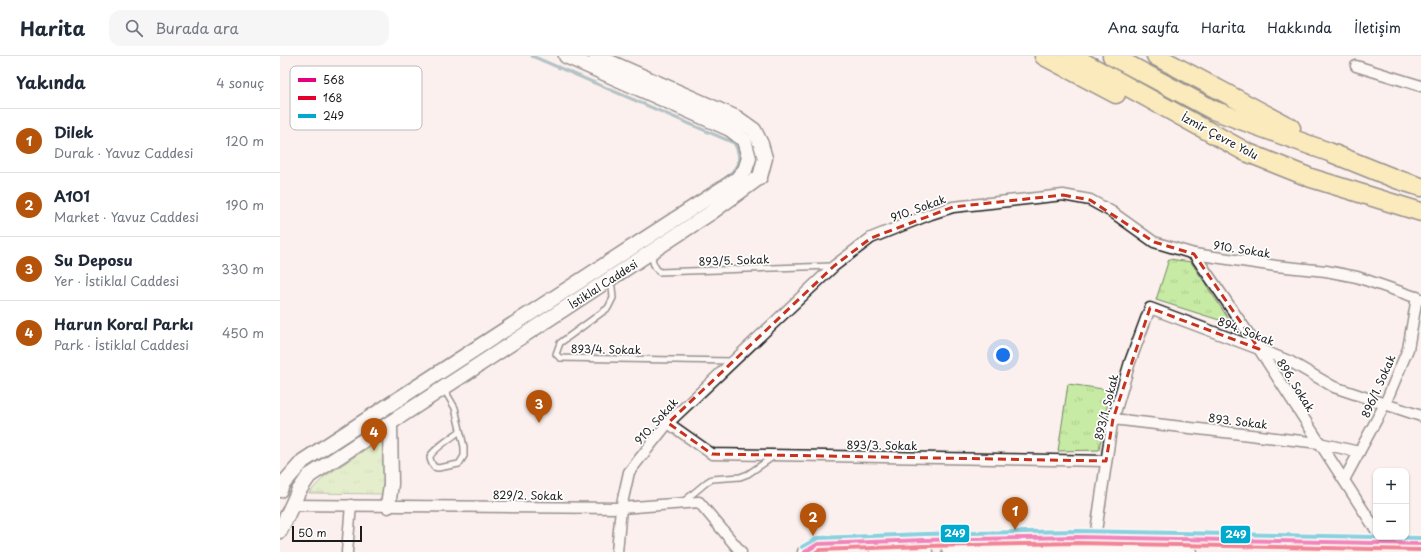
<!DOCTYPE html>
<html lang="tr">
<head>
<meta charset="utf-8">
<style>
	:root { --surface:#fff; --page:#f6f6f7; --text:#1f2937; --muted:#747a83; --line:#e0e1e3; --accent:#b45309 }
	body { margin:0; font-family:"Playpen Sans",sans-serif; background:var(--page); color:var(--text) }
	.controls { position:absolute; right:12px; bottom:12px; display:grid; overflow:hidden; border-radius:8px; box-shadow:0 1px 3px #0004 }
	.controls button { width:36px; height:36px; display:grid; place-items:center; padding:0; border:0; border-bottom:1px solid var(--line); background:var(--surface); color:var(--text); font:20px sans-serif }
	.scale { position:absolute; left:12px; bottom:10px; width:70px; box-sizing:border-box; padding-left:4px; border:2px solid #1c1c1c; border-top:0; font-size:11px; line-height:14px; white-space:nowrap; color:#1c1c1c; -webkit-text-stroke:3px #fff; paint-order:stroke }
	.you { position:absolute; left:723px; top:299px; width:14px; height:14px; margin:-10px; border:3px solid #fff; border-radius:50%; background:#1a73e8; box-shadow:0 0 0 6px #1a73e833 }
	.badge { display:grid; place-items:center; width:26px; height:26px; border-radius:50%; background:var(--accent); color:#fff; font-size:13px; font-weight:700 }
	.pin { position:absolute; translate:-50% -33px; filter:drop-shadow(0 1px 2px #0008) }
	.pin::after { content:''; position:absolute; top:21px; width:14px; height:12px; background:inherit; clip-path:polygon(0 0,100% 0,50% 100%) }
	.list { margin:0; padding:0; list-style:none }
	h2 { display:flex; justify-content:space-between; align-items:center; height:52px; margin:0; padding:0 16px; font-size:17px }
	h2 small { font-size:13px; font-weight:400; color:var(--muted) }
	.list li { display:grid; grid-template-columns:26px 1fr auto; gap:12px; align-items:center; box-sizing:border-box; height:64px; padding:0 16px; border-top:1px solid var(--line) }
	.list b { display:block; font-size:15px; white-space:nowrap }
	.list p { margin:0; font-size:13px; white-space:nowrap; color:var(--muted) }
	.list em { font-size:13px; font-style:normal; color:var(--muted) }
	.icon { flex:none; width:22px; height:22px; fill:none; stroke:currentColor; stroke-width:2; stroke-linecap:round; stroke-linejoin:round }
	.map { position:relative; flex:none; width:1141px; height:496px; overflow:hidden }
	header { display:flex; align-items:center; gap:24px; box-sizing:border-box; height:56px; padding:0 20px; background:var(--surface); border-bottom:1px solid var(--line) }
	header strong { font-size:19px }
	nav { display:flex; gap:22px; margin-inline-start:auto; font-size:14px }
	.search { width:280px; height:36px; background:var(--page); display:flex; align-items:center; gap:10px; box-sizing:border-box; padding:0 14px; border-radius:12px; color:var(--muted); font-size:15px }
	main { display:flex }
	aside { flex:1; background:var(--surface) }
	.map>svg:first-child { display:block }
	.park { fill:url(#park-tufts); stroke:#728460 }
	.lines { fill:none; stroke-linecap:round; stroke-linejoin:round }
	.stream { stroke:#5f8c98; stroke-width:3 }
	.lane-casing { stroke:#1c1c1c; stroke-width:8 }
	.street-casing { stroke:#1c1c1c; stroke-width:13 }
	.secondary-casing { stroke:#1c1c1c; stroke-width:17 }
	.highway-casing { stroke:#1c1c1c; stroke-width:21 }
	.lane { stroke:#fff; stroke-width:5 }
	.street { stroke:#fff; stroke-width:10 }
	.secondary { stroke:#fff; stroke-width:14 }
	.highway { stroke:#f8e281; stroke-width:18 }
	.bus-1-casing { stroke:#fff; stroke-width:7 }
	.bus-2-casing { stroke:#fff; stroke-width:7 }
	.bus-3-casing { stroke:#fff; stroke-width:7 }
	.bus-1 { stroke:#e5007d; stroke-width:4 }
	.bus-2 { stroke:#e4002b; stroke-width:4 }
	.bus-3 { stroke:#00a9ce; stroke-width:4 }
	.marked { fill:none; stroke:#c8321e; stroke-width:3; stroke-dasharray:8 5; stroke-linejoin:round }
	.labels { text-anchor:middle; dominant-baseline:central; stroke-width:3.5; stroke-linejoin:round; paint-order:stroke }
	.street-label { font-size:11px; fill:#1c1c1c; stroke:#fff }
	.key { fill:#fff; stroke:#bbb; stroke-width:1 }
	.key-label { font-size:11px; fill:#1c1c1c }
	.line-badge { stroke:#fff; stroke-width:1.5 }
	.badge-label { font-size:11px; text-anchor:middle; font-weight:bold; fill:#fff }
</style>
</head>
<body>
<header>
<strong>Harita</strong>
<div class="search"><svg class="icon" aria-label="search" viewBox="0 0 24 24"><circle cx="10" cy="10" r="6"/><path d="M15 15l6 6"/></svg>Burada ara</div>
<nav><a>Ana sayfa</a><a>Harita</a><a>Hakkında</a><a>İletişim</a></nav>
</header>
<main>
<aside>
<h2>Yakında<small>4 sonuç</small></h2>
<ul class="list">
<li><span class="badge">1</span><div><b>Dilek</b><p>Durak · Yavuz Caddesi</p></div><em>120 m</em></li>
<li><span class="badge">2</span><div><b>A101</b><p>Market · Yavuz Caddesi</p></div><em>190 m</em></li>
<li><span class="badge">3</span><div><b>Su Deposu</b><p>Yer · İstiklal Caddesi</p></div><em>330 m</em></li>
<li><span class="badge">4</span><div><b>Harun Koral Parkı</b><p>Park · İstiklal Caddesi</p></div><em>450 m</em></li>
</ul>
</aside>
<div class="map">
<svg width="1141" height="496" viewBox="0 0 1141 496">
	<defs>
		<pattern id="park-tufts" width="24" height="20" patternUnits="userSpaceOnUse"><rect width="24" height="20" fill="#c7eba4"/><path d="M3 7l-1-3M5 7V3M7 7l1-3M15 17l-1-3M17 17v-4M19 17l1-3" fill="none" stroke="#aac98d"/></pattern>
	</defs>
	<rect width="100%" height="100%" fill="#fbf0ed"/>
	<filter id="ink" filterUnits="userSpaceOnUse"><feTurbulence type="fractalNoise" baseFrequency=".025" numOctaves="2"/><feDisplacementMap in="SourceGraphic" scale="8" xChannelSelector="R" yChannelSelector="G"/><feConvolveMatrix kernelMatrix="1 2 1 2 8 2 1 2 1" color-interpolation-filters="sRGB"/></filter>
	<g filter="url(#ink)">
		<g class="park">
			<polygon points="889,203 911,206 952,268 876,244"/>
			<polygon points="788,328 830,334 819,394 778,395"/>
			<polygon points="107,379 105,438 29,437 44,421"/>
		</g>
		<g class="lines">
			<path class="stream" d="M252,0l202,87c10,17 3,25 -10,37"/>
			<defs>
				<g id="lane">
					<path d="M373,197c-2,8 1,13 6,19l174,-6"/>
					<polyline points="326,227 332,231 333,242 328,252 280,287 276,298 280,302 452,305"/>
					<path d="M164,333l11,19 9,39v9l-5,8 -21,4 -4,-1c-2,-3 -4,-6 -4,-10 2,-7 24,-21 30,-26"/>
					<polyline points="403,446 427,426 432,423 460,421 468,418 493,401"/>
				</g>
				<g id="street">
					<polyline points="1076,10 1141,30"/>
					<polyline points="914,198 979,293 1096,474"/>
					<polyline points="833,363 1039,387 1079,396"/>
					<polyline points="388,367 432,398 826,405"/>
					<polyline points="1064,424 1105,348 1128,293 1137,241"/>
					<polyline points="11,449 341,452 419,446 461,496"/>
					<polyline points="815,482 832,367 850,306 870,252 979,293 1011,306 1054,331 1141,360"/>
					<polyline points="644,484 647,496"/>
					<polyline points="67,496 71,449"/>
					<polyline points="337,496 341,452 349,416 388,367 554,210 591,182 651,158 673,151 783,139 810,144 832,156 874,186 914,198 996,210 1046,215 1077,221 1141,243"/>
				</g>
				<g id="secondary">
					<polyline points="0,434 2,429 23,405 457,123 465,114 469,102 464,84 450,73 286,0"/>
					<polyline points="108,450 111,428 110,367"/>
					<polyline points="0,475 18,436 29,420 429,158 480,121 485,102 481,88 474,74 457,62 316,0"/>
					<polyline points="669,493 810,493 910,496"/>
					<polyline points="525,496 538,488 644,484 798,481 1141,488"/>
					<polyline points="597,496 637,493"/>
				</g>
				<g id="highway">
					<polyline points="764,0 836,38"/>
					<polyline points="792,0 966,96 1031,122 1141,156"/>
					<polyline points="832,0 933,54 1049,96 1116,123 1141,131"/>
					<polyline points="876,0 1011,72"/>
				</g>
			</defs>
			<use href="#lane" class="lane-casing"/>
			<use href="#street" class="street-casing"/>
			<use href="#secondary" class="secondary-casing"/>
			<use href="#highway" class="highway-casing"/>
			<use href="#lane" class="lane"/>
			<use href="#street" class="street"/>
			<use href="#secondary" class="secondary"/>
			<use href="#highway" class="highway"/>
			<defs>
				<polyline id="bus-1" points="525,496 538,488 644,484 798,481 1141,488"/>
				<polyline id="bus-2" points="536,496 540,494 644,490 798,487 1141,494"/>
				<polyline id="bus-3" points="522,491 538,482 644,478 798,475 1141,482"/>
			</defs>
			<use href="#bus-1" class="bus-1-casing"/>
			<use href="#bus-2" class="bus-2-casing"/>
			<use href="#bus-3" class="bus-3-casing"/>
			<use href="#bus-1" class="bus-1"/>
			<use href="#bus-2" class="bus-2"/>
			<use href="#bus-3" class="bus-3"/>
		</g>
	</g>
	<path d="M0 0H1141V496H0ZM783,139l27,5 64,42 40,12 65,95 -109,-41 -37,111 -7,42 -394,-7 -44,-31 166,-157 37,-28 82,-31z" fill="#fbf0ed" fill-opacity=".55" fill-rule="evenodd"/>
	<path class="marked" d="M783,139l27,5 64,42 40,12 65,95 -109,-41 -37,111 -7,42 -394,-7 -44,-31 166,-157 37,-28 82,-31z"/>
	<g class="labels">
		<g class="street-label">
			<text transform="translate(940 80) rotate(28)">İzmir Çevre Yolu</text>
			<text transform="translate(638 152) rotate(-20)">910. Sokak</text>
			<text transform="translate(962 193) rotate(9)">910. Sokak</text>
			<text transform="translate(454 204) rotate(-2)">893/5. Sokak</text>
			<text transform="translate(323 228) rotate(-33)">İstiklal Caddesi</text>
			<text transform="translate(966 275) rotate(21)">894. Sokak</text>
			<text transform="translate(326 293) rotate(1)">893/4. Sokak</text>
			<text transform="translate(1016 329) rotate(58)">896. Sokak</text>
			<text transform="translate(1098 330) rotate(-66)">896/1. Sokak</text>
			<text transform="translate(826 351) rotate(-76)">893/1. Sokak</text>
			<text transform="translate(376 365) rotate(-48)">910. Sokak</text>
			<text transform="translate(958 365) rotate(7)">893. Sokak</text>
			<text transform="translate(602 389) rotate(1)">893/3. Sokak</text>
			<text transform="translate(248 439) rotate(1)">829/2. Sokak</text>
		</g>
	</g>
	<rect x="10" y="10" width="132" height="64" rx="6" class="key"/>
	<rect x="18" y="22" width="18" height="4" fill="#e5007d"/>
	<rect x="18" y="40" width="18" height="4" fill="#e4002b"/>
	<rect x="18" y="58" width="18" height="4" fill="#00a9ce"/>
	<g class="key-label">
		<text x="43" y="28">568</text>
		<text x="43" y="46">168</text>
		<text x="43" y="64">249</text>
	</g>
	<g class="line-badge">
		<rect x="660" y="468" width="30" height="19" rx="4" fill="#00a9ce"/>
		<rect x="940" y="469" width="31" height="19" rx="4" fill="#00a9ce"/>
	</g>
	<g class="badge-label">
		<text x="675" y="481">249</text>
		<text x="956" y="482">249</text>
	</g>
</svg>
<div class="controls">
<button>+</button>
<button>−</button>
</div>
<div class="scale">50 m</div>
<div class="you"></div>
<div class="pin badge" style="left:735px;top:474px">1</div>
<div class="pin badge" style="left:533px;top:480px">2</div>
<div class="pin badge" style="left:259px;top:367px">3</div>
<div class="pin badge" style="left:94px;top:395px">4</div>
</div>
</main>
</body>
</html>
